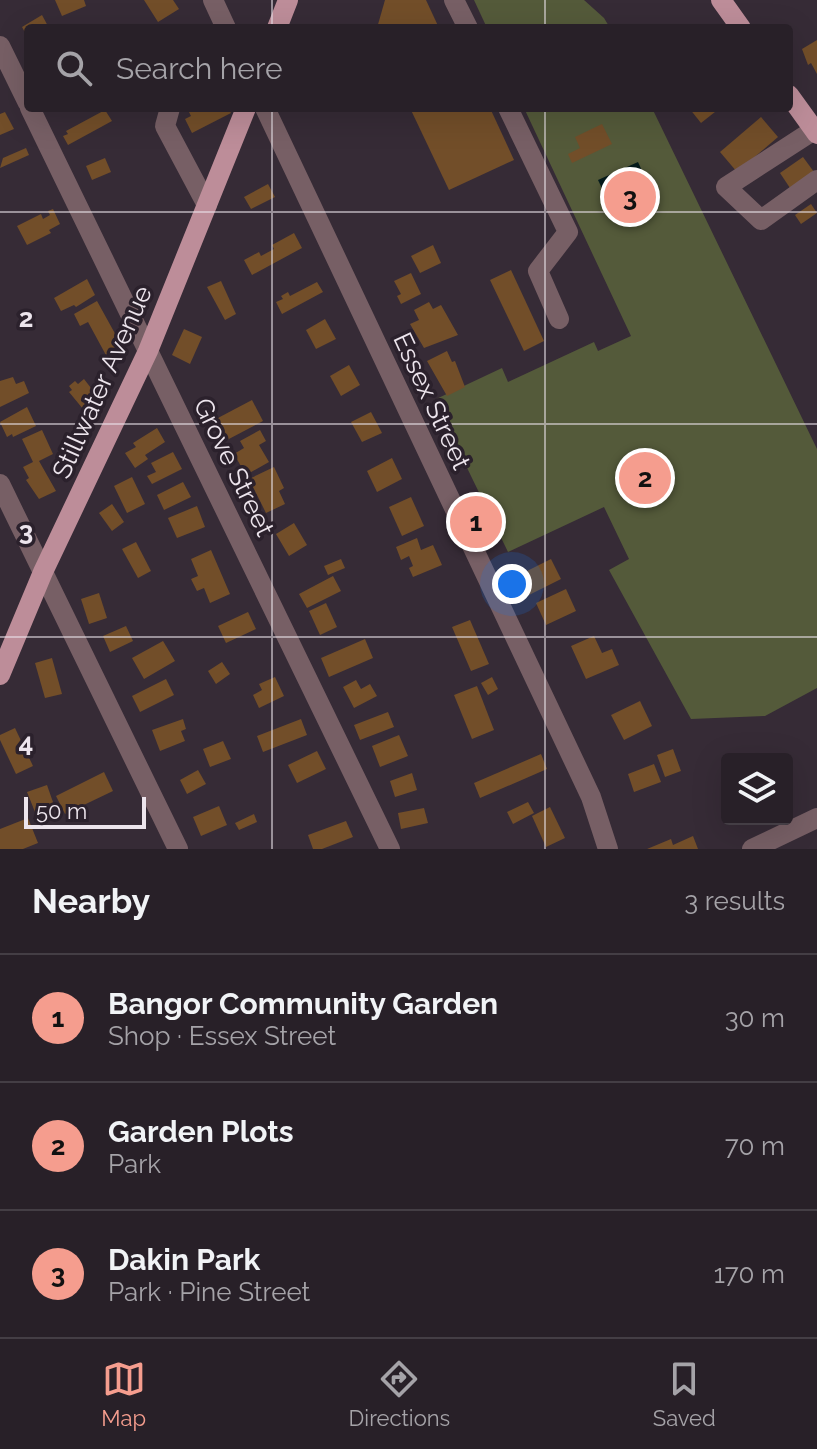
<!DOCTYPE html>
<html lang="en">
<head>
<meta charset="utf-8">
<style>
	:root { --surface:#282028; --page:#342d34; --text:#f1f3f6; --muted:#a5a3a8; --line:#443e45; --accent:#f59d8e }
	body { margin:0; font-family:Raleway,sans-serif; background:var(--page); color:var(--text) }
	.controls { position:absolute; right:24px; bottom:24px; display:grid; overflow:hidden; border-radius:8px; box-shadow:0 8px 32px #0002 }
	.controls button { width:72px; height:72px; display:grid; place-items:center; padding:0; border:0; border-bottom:2px solid var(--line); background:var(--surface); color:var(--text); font:40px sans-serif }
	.scale { position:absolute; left:24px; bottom:20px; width:122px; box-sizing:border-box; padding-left:8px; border:4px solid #ede5ed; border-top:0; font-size:22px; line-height:28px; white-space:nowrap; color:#ede5ed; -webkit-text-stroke:6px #2b212c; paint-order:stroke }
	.you { position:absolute; left:512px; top:584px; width:28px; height:28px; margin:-20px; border:6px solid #fff; border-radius:50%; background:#1a73e8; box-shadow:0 0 0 12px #1a73e833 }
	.badge { display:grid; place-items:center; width:52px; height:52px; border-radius:50%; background:var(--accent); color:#111; font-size:26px; font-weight:700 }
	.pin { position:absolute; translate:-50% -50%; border:4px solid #fff; box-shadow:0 2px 8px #0006 }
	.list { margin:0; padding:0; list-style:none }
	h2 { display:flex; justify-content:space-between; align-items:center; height:104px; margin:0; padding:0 32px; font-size:34px }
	h2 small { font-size:26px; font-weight:400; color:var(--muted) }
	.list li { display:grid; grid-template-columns:52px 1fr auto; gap:24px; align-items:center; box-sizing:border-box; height:128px; padding:0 32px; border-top:2px solid var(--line) }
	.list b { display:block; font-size:30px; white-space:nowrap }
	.list p { margin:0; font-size:26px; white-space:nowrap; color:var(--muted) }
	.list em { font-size:26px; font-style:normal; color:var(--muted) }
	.icon { flex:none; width:44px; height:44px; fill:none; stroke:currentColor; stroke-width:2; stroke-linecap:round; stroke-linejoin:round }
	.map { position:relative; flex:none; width:817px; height:849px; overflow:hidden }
	.search { position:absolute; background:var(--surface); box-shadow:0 8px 32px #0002; left:24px; right:24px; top:24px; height:88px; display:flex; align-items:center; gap:20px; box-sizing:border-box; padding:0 28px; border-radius:8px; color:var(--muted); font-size:30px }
	.sheet { height:488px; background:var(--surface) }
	nav { display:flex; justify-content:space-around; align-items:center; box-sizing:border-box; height:112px; border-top:2px solid var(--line); background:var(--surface); font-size:22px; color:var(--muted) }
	nav a { display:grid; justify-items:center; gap:4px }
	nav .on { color:var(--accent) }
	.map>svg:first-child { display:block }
	.green { fill:#545a3a }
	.water { fill:#061c1d }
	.building { fill:#724e29 }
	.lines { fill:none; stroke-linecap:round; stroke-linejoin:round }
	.minor { stroke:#775f65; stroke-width:20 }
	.major { stroke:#bd8d99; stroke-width:20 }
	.grid { fill:none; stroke:#ede5ed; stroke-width:2; stroke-opacity:0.55 }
	.labels { text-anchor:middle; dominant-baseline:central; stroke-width:7; stroke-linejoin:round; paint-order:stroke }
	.street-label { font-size:26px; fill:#ede5ed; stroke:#2b212c }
	.grid-label { font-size:26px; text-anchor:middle; font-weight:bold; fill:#ede5ed; stroke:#2b212c; stroke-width:7; stroke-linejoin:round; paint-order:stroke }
</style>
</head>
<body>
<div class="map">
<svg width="817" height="849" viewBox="0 0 817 849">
	<rect width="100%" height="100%" fill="#362b36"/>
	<g class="green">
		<polygon points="474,0 584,0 604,18 610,28 487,28"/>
		<polygon points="524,108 652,108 817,449 817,688 765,716 691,719 609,570 629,559 604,507 508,552 434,400 502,368 508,382 594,342 598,351 631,336"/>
	</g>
	<polygon class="water" points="638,162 650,188 611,207 598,180"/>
	<g class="building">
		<polygon points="55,0 84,0 86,6 62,16"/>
		<polygon points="144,0 173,0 179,9 158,22"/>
		<polygon points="385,0 426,0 439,28 377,28"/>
		<polygon points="42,15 49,28 28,28 28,38 22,27"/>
		<polygon points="817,40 817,74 811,63 808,65 802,49"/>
		<polygon points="192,108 228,108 231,113 192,133 185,119 191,116 188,110"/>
		<polygon points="410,108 490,108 514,160 449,190"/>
		<polygon points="689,108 720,108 701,123"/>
		<polygon points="105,110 112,121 68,145 63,136 68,134 66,131"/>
		<polygon points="5,112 14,129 0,135 0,114"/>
		<polygon points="761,117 778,137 737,172 720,152"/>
		<polygon points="602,124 612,144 572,163 568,154 580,148 575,137"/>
		<polygon points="26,148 29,155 0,168 3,158"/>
		<polygon points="803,157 814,172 790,188 780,173"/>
		<polygon points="105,158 111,172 92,180 86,166"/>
		<polygon points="268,184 275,197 251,209 244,197"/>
		<polygon points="811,204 817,213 801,224 795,215"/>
		<polygon points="53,209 60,224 49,230 51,233 27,245 17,226 41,214 43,219 50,215 48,211"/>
		<polygon points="294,233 302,248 252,275 244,260 259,252 261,256 274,249 272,245"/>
		<polygon points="433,245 441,263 420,273 411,256"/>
		<polygon points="511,270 544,341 524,351 490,280"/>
		<polygon points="411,273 421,294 401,304 397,296 401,294 394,281"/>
		<polygon points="87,279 95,295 76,307 74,305 61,311 54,298"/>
		<polygon points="221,281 236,314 225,320 207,287"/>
		<polygon points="317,282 323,292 282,314 276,302 283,299 281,296 288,292 290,296"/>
		<polygon points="97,301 123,348 107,357 88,322 80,326 74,314"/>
		<polygon points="429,302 433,309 441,305 458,335 424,348 410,324 419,320 414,310"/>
		<polygon points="325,319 336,339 316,349 306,330"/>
		<polygon points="184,329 202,337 190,364 172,355"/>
		<polygon points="447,351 452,362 455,361 465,387 447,396 427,361"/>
		<polygon points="349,365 360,385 341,396 330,376"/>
		<polygon points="13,377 16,384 24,381 29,393 0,407 0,381"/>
		<polygon points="84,379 98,397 83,409 69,392 72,390 69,386 75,381 78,384"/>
		<polygon points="252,400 263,421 227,440 216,419"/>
		<polygon points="27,407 36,426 13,437 12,434 7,437 0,422"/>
		<polygon points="371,412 382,433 362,442 351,422"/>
		<polygon points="157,428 165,442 145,455 148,459 135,468 125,453 136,447 133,443"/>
		<polygon points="42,430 53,454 39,461 56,491 39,499 26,480 29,478 23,467 33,462 22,439"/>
		<polygon points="260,430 266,441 259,445 269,462 246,475 234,454 244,448 240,441"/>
		<polygon points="173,452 182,469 152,484 147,476 156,472 151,463"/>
		<polygon points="392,458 402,479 377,492 367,471"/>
		<polygon points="274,467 284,488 279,491 285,504 266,513 249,479"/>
		<polygon points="132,477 145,504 127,513 114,486"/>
		<polygon points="183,482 191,497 164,510 157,495"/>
		<polygon points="411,497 424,526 402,536 389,507"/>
		<polygon points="112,504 124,522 112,531 99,513"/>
		<polygon points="197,506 205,527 177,538 168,518"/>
		<polygon points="294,523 307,545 289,556 276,534"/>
		<polygon points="417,538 421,550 433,545 442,565 413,577 409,568 413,566 409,556 401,560 396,547"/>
		<polygon points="136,542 151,571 138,578 122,549"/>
		<polygon points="211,550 230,594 210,603 204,588 197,591 191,579 198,576 191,559"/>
		<polygon points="341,559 345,568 328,575 324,566"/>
		<polygon points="551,559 561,579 527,596 517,576"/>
		<polygon points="333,576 341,591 307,608 299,594"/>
		<polygon points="566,589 576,611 546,625 536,603"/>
		<polygon points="99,593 107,618 89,624 81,599"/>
		<polygon points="326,603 337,627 320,635 309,611"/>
		<polygon points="248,612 256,629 226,643 218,626"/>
		<polygon points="470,620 489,664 471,671 452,627"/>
		<polygon points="126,626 133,641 110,652 103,636"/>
		<polygon points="594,636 602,653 612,649 619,665 586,679 571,646"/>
		<polygon points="365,639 373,658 329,677 321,658"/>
		<polygon points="163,641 175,661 144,679 132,658"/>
		<polygon points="52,658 62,694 45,698 35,663"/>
		<polygon points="222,662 230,674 216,684 208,671"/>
		<polygon points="275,677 284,696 259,708 253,695 262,690 259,684"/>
		<polygon points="492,677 498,689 488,695 481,683"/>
		<polygon points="166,679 174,695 140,712 132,696"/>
		<polygon points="356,680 361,689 370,684 377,696 354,708 343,687"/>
		<polygon points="477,686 494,730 472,739 454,695"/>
		<polygon points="640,701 652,726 624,740 611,715"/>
		<polygon points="388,712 394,727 360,740 354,725"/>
		<polygon points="183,719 186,729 181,731 185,741 160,751 152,730"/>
		<polygon points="301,719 307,735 263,752 257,736"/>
		<polygon points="15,728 33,766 16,774 0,740 0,735"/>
		<polygon points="399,735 408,756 380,767 372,746"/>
		<polygon points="223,741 231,759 210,767 203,749"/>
		<polygon points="673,749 681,771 665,777 657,755"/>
		<polygon points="317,751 326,769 297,783 288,765"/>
		<polygon points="541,754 547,769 480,798 474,783"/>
		<polygon points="654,764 661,782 634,792 628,774"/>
		<polygon points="198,770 206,784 187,794 180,780"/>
		<polygon points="104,772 113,791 65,814 56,796"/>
		<polygon points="412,773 417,790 395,797 390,781"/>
		<polygon points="47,785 54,805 35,812 27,792"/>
		<polygon points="528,802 534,813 513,824 507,812"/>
		<polygon points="219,806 227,825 201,836 193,817"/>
		<polygon points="550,807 565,838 546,847 532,816"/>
		<polygon points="424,808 428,823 401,829 398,813"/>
		<polygon points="254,814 257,822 239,830 235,823"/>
		<polygon points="28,818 38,843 23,849 0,849 0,829"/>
		<polygon points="346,821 353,837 322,849 313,849 308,835"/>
		<polygon points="693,836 698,849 647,849 671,839 673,845"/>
	</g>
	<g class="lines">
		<g class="minor">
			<polyline points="213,0 226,28"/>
			<polyline points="454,0 468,28"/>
			<polyline points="0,46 28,103"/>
			<polyline points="30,108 390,849"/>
			<polyline points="170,108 165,126 207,205"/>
			<polyline points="265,108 591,797 608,849"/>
			<polyline points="508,108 568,232 538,271 559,319"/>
			<polyline points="814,130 726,187 761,220 817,180"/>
			<polyline points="0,484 178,849"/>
			<polyline points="752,849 817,818"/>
		</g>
		<g class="major">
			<polyline points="721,0 741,28"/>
			<polyline points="277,28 288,0"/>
			<polyline points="789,95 817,134"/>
			<polyline points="0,675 43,572 148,351 246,108"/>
		</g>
	</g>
	<path class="grid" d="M272,0v28M545,0v28M272,108v741M545,108v741M0,212h817M0,424h817M0,637h817"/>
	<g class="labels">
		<g class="street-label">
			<text transform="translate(102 382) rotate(-66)">Stillwater Avenue</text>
			<text transform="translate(432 401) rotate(65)">Essex Street</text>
			<text transform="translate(234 467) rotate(64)">Grove Street</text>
		</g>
	</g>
	<g class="grid-label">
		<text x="26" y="327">2</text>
		<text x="26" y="540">3</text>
		<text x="26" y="752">4</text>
	</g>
</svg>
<div class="controls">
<button><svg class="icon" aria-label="layers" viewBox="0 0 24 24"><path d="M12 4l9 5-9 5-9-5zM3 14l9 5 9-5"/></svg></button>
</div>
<div class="scale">50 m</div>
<div class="you"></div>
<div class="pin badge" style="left:476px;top:522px">1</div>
<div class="pin badge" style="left:645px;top:478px">2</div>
<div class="pin badge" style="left:630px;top:197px">3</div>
<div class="search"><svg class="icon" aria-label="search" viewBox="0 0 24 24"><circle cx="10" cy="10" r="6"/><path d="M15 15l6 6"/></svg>Search here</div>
</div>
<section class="sheet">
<h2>Nearby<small>3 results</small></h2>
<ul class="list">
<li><span class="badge">1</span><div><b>Bangor Community Garden</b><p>Shop · Essex Street</p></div><em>30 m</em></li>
<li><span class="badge">2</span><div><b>Garden Plots</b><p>Park</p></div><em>70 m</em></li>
<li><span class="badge">3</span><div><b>Dakin Park</b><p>Park · Pine Street</p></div><em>170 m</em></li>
</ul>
</section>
<nav>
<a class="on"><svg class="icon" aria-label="map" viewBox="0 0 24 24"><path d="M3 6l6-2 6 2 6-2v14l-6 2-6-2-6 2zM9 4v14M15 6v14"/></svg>Map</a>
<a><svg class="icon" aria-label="directions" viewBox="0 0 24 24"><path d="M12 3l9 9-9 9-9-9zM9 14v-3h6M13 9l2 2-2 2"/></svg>Directions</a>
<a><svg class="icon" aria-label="saved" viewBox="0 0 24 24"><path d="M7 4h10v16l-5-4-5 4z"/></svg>Saved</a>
</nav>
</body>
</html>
